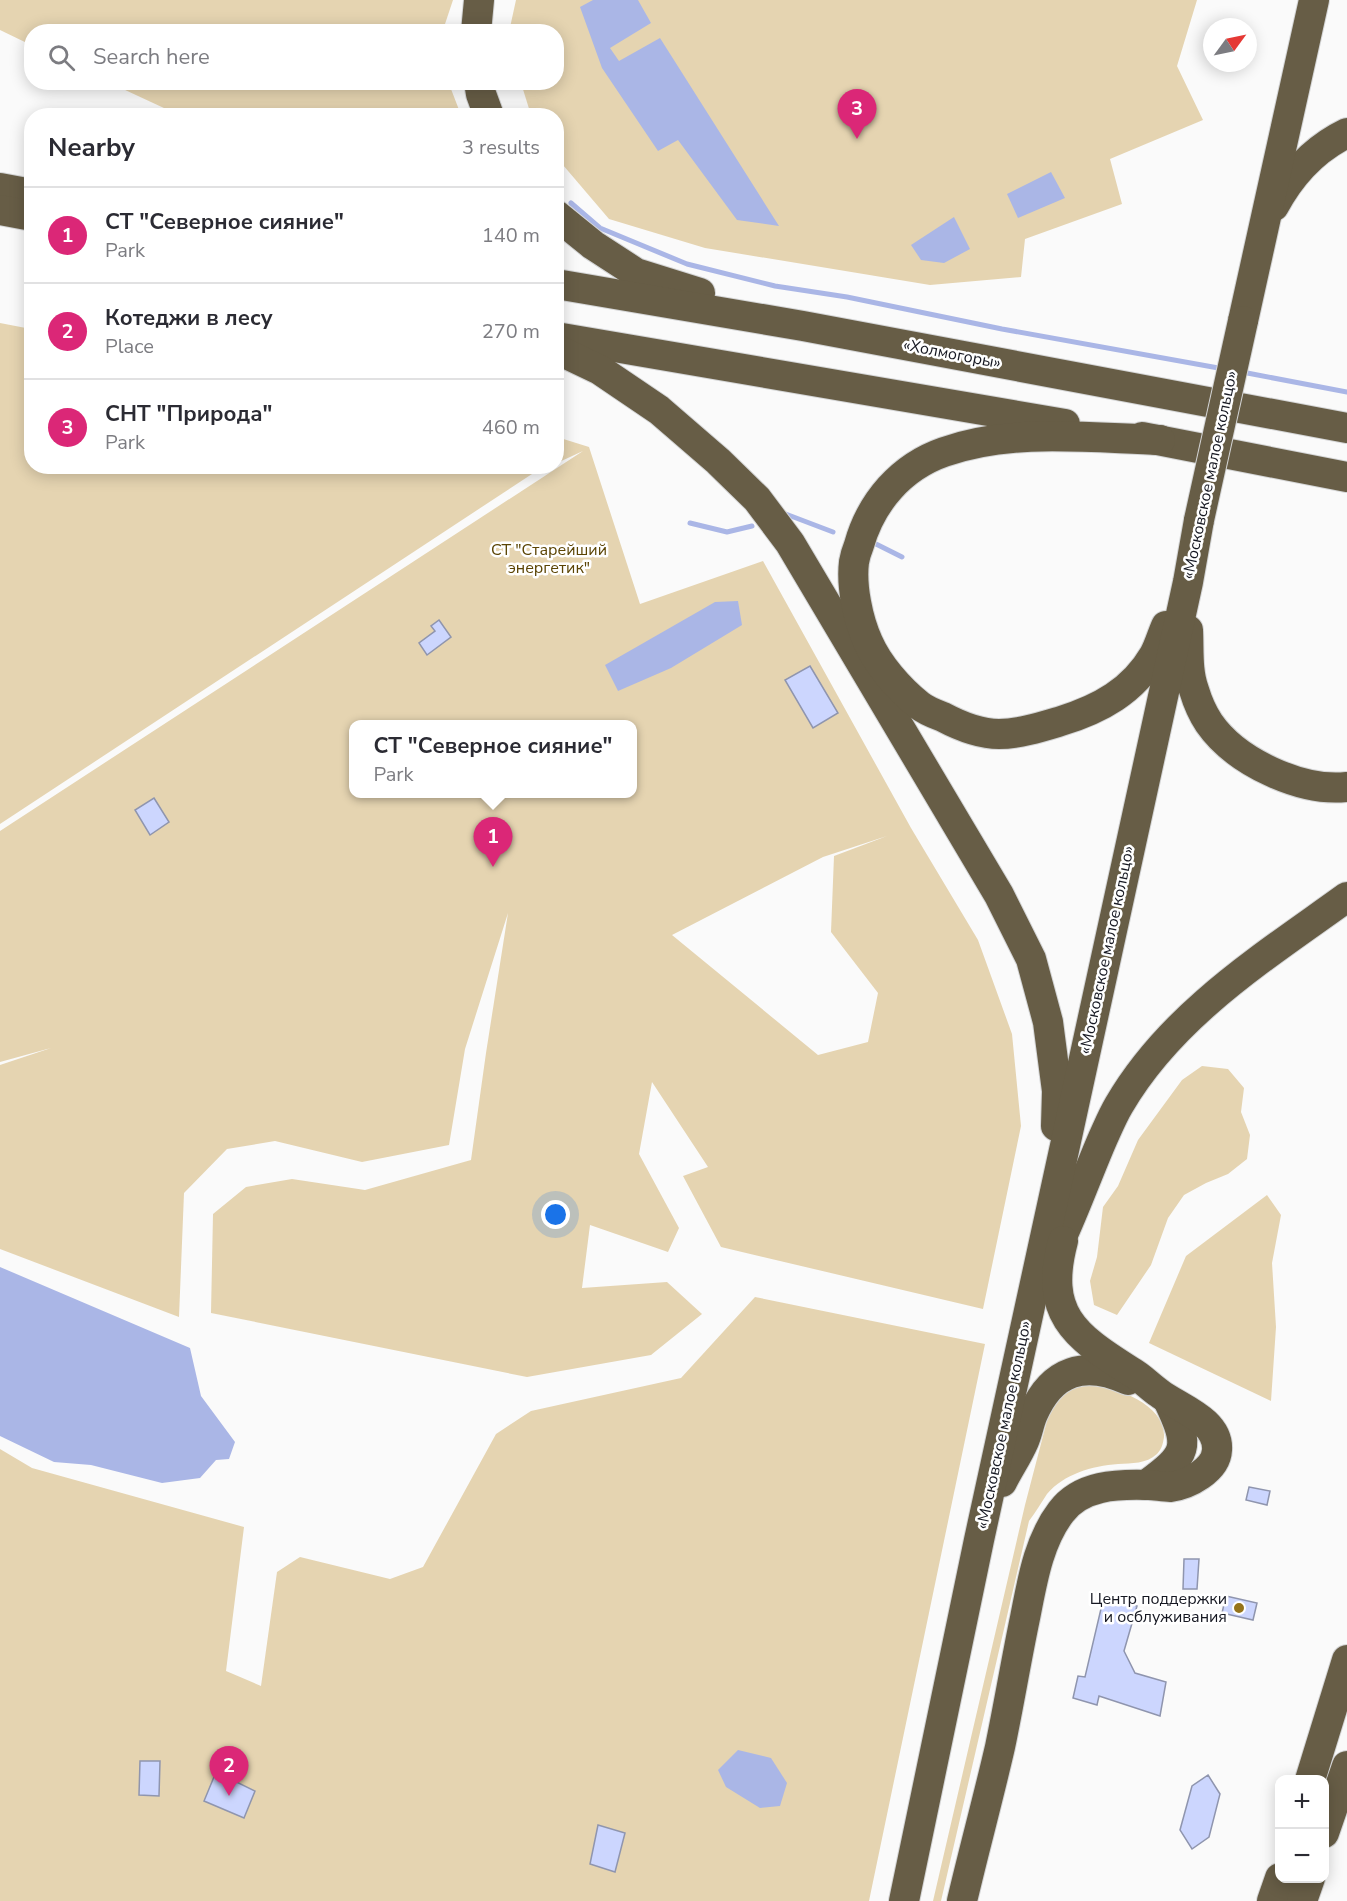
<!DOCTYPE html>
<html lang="en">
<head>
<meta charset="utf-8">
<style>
	:root { --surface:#fff; --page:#f2f2f3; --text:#2b2b33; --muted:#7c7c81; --line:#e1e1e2; --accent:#db2777 }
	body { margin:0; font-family:"Nunito Sans",sans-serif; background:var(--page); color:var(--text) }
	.controls { position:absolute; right:18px; bottom:18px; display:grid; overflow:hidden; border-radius:12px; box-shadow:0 3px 15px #0003 }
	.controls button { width:54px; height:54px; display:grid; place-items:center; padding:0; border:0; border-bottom:2px solid var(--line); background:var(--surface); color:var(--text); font:30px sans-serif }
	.compass { position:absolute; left:1203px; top:18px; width:54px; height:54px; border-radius:50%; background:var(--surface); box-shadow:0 3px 15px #0003; rotate:57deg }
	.you { position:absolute; left:556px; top:1215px; width:21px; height:21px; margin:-15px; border:4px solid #fff; border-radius:50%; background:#1a73e8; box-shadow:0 0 0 9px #1a73e833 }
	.badge { display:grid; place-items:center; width:39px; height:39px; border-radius:50%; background:var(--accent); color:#fff; font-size:20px; font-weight:700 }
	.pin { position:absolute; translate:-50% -50px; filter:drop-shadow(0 2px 3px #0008) }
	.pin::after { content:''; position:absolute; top:32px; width:21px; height:18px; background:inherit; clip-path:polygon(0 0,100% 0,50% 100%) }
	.popup { position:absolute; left:349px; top:720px; width:288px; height:78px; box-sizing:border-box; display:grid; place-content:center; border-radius:12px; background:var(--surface); filter:drop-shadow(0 2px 4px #0005); font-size:20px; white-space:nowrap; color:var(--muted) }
	.popup b { font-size:22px; color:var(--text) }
	.popup::after { content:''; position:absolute; left:50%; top:100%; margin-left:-12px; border:12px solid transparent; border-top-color:var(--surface) }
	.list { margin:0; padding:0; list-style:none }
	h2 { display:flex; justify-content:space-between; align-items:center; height:78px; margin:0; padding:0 24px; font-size:26px }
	h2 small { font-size:20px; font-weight:400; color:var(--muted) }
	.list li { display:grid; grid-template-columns:39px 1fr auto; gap:18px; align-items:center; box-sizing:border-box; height:96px; padding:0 24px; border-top:2px solid var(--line) }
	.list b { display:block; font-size:22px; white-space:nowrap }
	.list p { margin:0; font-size:20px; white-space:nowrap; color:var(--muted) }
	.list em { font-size:20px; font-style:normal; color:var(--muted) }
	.icon { flex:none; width:33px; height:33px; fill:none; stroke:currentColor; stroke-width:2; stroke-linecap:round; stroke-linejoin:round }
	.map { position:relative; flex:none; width:1347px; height:1901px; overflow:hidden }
	.search { position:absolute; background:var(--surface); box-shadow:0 3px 15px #0003; left:24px; top:24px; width:540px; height:66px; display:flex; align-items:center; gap:15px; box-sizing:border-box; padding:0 21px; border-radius:24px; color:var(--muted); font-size:22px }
	.panel { position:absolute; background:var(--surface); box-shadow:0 3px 15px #0003; left:24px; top:108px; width:540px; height:366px; border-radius:24px }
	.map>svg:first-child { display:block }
	.green { fill:#e5d4b1; fill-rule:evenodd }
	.water { fill:#aab6e6 }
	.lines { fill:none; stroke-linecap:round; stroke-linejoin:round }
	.stream { stroke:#aab6e6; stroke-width:5 }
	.building { fill:#ccd6fe; stroke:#8f95ae; stroke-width:1.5 }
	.highway-casing { stroke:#d5d6d7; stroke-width:32 }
	.highway { stroke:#675d46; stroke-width:30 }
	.highway-bridge-casing { stroke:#d5d6d7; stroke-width:32; stroke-linecap:butt }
	.highway-bridge { stroke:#675d46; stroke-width:30 }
	.poi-dot { fill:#95731b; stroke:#fff; stroke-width:2 }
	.labels { text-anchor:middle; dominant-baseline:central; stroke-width:5; stroke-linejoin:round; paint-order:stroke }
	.street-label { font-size:16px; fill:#151721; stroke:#fff }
	.park-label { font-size:16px; fill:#5b4404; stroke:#fff }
	.poi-label { font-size:16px; fill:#151721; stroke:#fff; text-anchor:end }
</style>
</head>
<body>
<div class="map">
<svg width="1347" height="1901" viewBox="0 0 1347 1901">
	<rect width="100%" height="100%" fill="#fafafa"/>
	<g class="green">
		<polygon points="0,0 453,0 445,24 446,31 32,32 31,45 0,30"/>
		<polygon points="516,0 1197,0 1177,66 1203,120 1110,159 1122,204 1025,239 1021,277 930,285 705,248 609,219 557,158 556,116 531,115 521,83 556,82 556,32 509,32"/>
		<polygon points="110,83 451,83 451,89 461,115 179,115"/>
		<polygon points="0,323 31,329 32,466 548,467 532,474 0,824"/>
		<path d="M557,437l32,10 51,157 123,-43 148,267 67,112 34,94 9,92 -38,183 -262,-62 -38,-71 25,-9 -56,-85 -13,72 40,74 -11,24 -78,-27 -8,63 85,-6 35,32 -51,41 -124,22 -316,-64 2,-99 33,-27 46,-8 73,11 106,-30 15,-107 22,-140 -43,136 -16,96 -87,17 -87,-21 -48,8 -43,44 -5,124 -179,-68v-184l51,-17 -51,14v-231l583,-380 -26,12zM354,724h278v70h-278zM887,836l-53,20 -3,76 47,61 -10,49 -50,13 -146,-120 151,-78z"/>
		<polygon points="1202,1066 1228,1069 1244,1088 1241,1112 1250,1135 1247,1159 1228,1174 1206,1183 1184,1195 1168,1218 1151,1265 1117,1315 1094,1305 1090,1281 1097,1257 1103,1207 1118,1186 1138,1140 1182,1080"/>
		<polygon points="1267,1195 1281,1215 1272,1263 1276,1327 1271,1401 1149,1343 1186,1256"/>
		<polygon points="755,1297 985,1344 869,1901 0,1901 0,1449 32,1468 244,1527 226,1671 261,1686 277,1572 300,1557 390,1579 423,1567 496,1434 531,1411 681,1378"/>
		<path d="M1091,1385c26,2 75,20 73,52 -1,6 -2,12 -7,17 -11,10 -25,9 -39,10 -26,2 -54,10 -71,30 -6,9 -12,19 -18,27l-88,380h-8l92,-396 24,-92 13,-19 14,-7z"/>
	</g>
	<g class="water">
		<polygon points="593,0 638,0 651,23 610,48 619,61 660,38 779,226 737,220 678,140 658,151 602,68 580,7"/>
		<polygon points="1051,172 1065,198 1018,218 1007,194"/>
		<polygon points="954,217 970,249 944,263 921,260 911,245"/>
		<polygon points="738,601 742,625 671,668 618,691 605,665 715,602"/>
		<polygon points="0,1267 190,1348 201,1396 235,1442 229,1459 216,1460 200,1478 162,1483 91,1465 54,1462 0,1436"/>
		<polygon points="738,1750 771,1758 787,1783 780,1806 760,1808 726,1787 718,1770"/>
	</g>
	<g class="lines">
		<g class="stream">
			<polyline points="571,203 600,228 687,264 775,286 847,297 1002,329 1224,369"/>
			<polyline points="1242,372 1347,392"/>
			<polyline points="783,513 833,532"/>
			<polyline points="690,523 727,532 752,526"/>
			<polyline points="876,544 902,557"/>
		</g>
	</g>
	<g class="building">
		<polygon points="439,620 451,637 427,655 419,643 435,631 431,626"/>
		<polygon points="810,666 838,713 813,728 785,680"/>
		<polygon points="154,798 169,822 150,835 135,810"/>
		<polygon points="1249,1487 1270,1491 1267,1505 1246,1500"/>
		<polygon points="1184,1559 1199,1559 1197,1589 1183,1589"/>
		<polygon points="1104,1596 1137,1606 1124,1651 1135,1673 1166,1682 1160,1716 1099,1696 1097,1705 1073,1698 1078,1676 1085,1677"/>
		<polygon points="1226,1596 1257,1603 1253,1620 1222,1613"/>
		<polygon points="140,1761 160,1761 159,1796 139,1795"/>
		<polygon points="216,1772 255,1791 244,1818 204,1801"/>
		<polygon points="1208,1775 1220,1794 1209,1837 1192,1849 1180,1830 1192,1786"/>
		<polygon points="598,1825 625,1833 615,1872 590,1864"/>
	</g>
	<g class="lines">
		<defs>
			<g id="highway">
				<polyline points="476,32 479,0"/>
				<polyline points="479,82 481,94 489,116"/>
				<polyline points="0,188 32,194"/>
				<path d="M1274,206c17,-32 40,-57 73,-73"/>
				<polyline points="0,210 32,216"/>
				<polyline points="556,215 593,245 636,273 700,293"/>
				<polyline points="556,284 803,326 1347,428"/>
				<polyline points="1243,321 1314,0"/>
				<polyline points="556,337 1065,424"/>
				<polyline points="556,349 600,370 659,410 718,461 757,499 790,543 999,895 1031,959 1048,1022 1057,1091 1056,1126"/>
				<polyline points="1142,437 1347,477"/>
				<path d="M1160,440c-70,-2 -149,-12 -216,12 -43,15 -73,50 -85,93 -2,5 -4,11 -5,17 -3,24 4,58 14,80 10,23 31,47 51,63 6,5 16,9 24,12 17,9 36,17 56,17 20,0 42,-7 62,-13 39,-12 72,-30 93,-66 5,-9 8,-20 12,-29"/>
				<path d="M1188,630c1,20 -1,41 6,60 3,10 9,24 15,33 27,39 92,69 138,64"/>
				<path d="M1053,1256c19,-38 33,-79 50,-118 5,-11 10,-23 16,-33 53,-91 145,-148 228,-208"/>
				<path d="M1002,1482c7,-14 16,-27 22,-41 4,-9 5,-18 9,-27 19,-44 52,-54 95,-34"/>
				<path d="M1146,1485c42,-31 45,-37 22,-85"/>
				<polyline points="1310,1780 1347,1660"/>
				<polyline points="1324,1833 1347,1766"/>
				<polyline points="904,1901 979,1540 1188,582 1199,520"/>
				<path d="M962,1901c12,-51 26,-102 38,-154 9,-43 16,-86 25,-129 7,-35 13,-76 36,-106 20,-27 56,-28 87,-27 7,0 15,2 22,2 18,-2 46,-17 47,-37 2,-30 -39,-42 -58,-57 -10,-7 -18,-16 -29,-22 -57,-36 -86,-58 -67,-130"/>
				<polyline points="1272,1901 1280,1878"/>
				<polyline points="1302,1901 1310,1878"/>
			</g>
		</defs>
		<use href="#highway" class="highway-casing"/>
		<use href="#highway" class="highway"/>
		<defs>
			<polyline id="highway-bridge" points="1199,520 1243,321"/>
		</defs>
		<use href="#highway-bridge" class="highway-bridge-casing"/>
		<use href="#highway-bridge" class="highway-bridge"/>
	</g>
	<circle class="poi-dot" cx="1239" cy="1608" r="6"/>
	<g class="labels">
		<g class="street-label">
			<text transform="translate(952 354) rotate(11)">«Холмогоры»</text>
			<text transform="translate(1210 475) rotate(-78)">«Московское малое кольцо»</text>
			<text transform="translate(1107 950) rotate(-78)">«Московское малое кольцо»</text>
			<text transform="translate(1004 1425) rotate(-78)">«Московское малое кольцо»</text>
		</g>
		<g class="park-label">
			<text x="549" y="550">СТ "Старейший<tspan x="549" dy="18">энергетик"</tspan></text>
		</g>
		<g class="poi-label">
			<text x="1227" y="1599">Центр поддержки<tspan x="1227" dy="18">и осблуживания</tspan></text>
		</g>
	</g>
</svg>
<div class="controls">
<button>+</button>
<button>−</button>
</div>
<svg class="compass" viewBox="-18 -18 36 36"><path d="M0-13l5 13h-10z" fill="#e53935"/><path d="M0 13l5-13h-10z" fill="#7c7c81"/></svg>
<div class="you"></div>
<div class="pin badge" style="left:493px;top:867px">1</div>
<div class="popup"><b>СТ &quot;Северное сияние&quot;</b>Park</div>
<div class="pin badge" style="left:229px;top:1796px">2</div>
<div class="pin badge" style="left:857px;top:139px">3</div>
<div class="search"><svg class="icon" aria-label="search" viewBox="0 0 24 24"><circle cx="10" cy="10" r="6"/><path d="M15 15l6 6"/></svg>Search here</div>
<section class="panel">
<h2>Nearby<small>3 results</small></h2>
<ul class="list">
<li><span class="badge">1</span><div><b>СТ &quot;Северное сияние&quot;</b><p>Park</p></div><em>140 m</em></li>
<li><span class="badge">2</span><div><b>Котеджи в лесу</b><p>Place</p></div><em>270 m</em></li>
<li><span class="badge">3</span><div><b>СНТ &quot;Природа&quot;</b><p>Park</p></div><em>460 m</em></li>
</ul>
</section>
</div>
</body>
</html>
